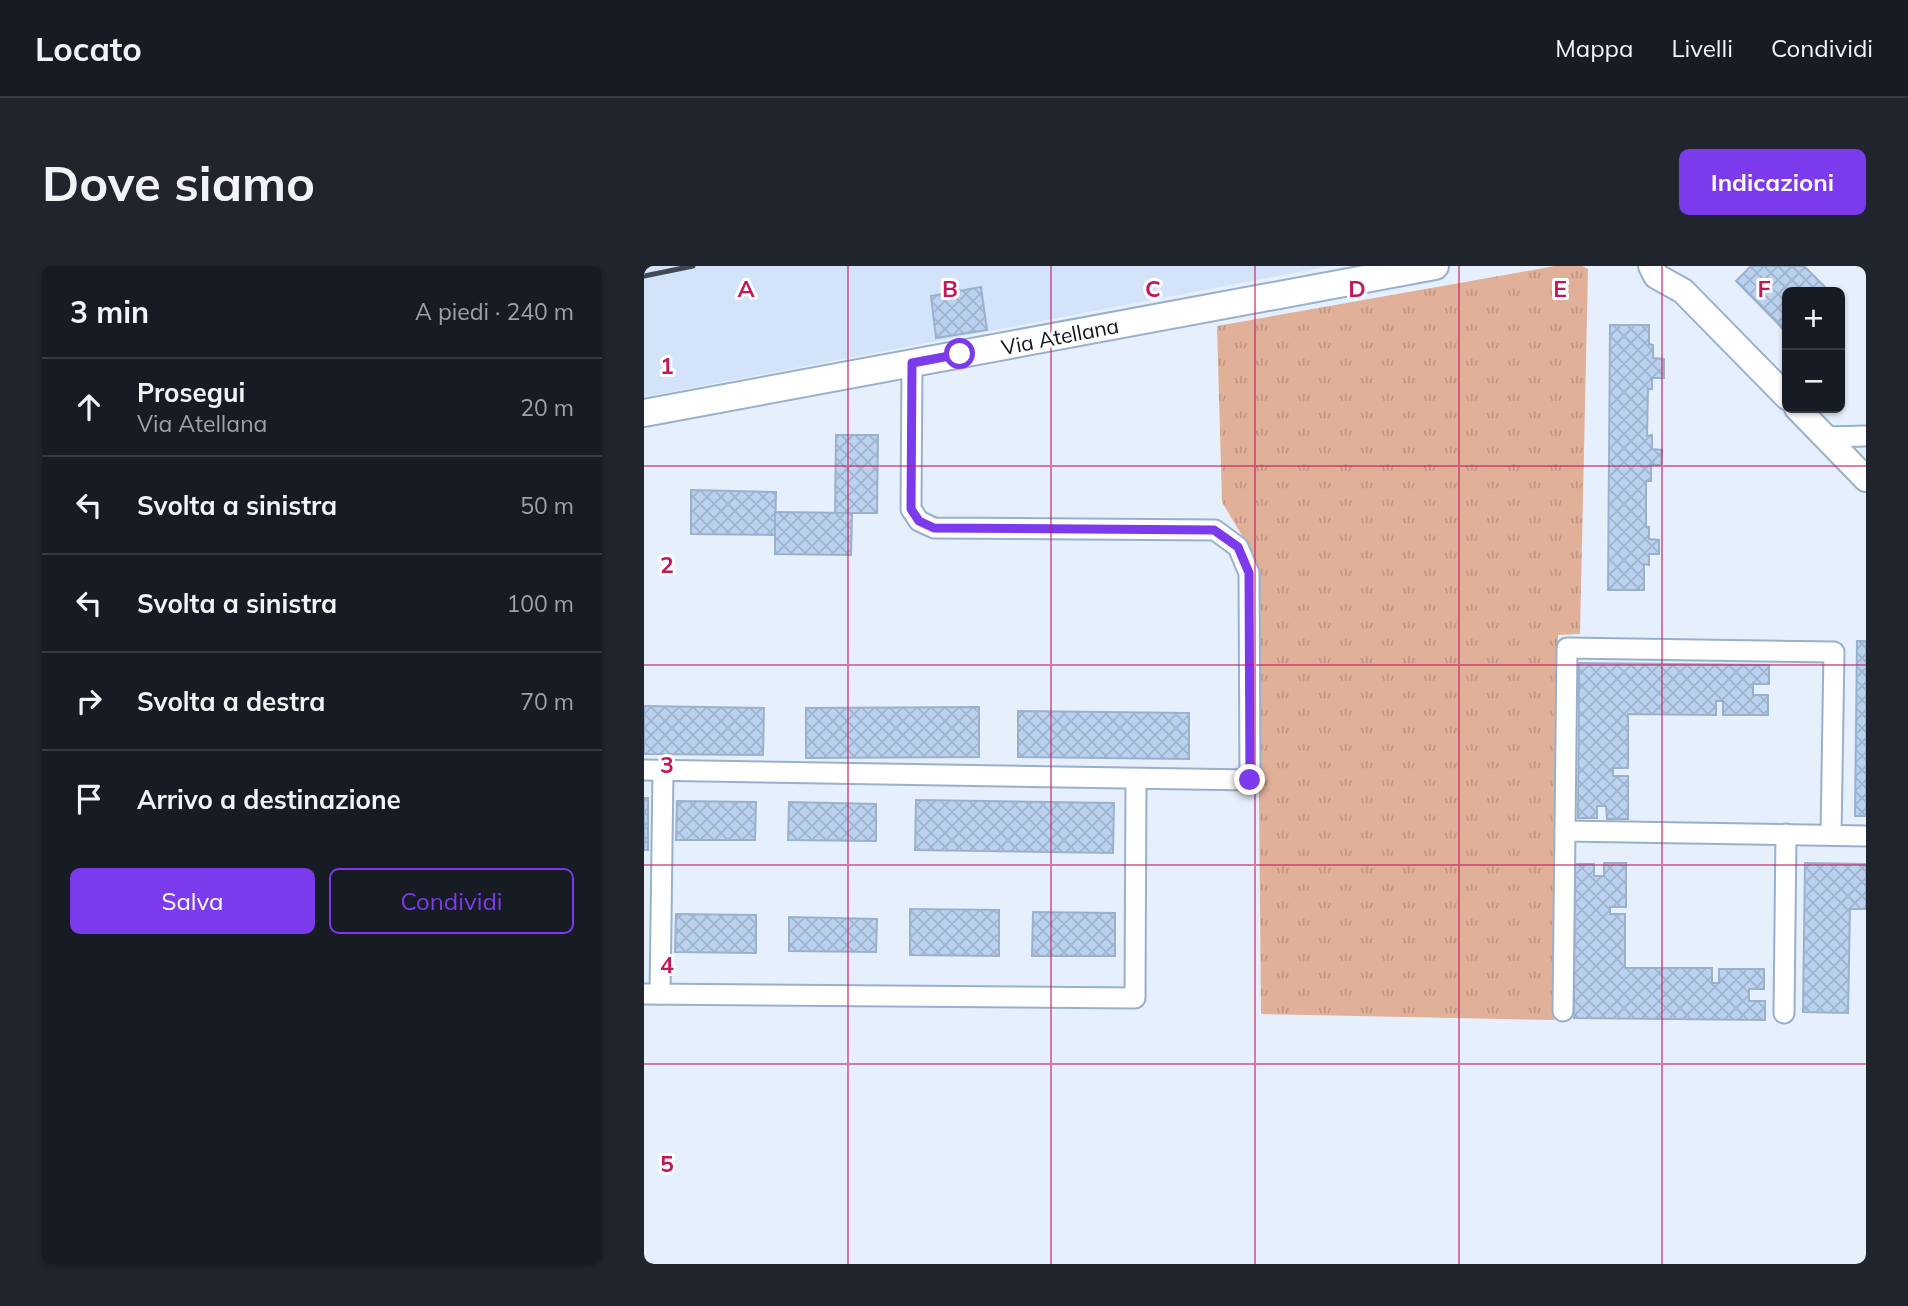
<!DOCTYPE html>
<html lang="it">
<head>
<meta charset="utf-8">
<style>
	:root { --surface:#171b24; --page:#20242c; --text:#f1f3f6; --muted:#9ea1a6; --line:#363941; --accent:#7c3aed }
	body { margin:0; font-family:Mulish,sans-serif; background:var(--page); color:var(--text) }
	.controls { position:absolute; right:21px; top:21px; display:grid; overflow:hidden; border-radius:10px; box-shadow:0 2px 5px #0004 }
	.controls button { width:63px; height:63px; display:grid; place-items:center; padding:0; border:0; border-bottom:2px solid var(--line); background:var(--surface); color:var(--text); font:35px sans-serif }
	.stop { position:absolute; width:21px; height:21px; margin:-16px; border:5px solid #7c3aed; border-radius:50%; background:#fff }
	.stop.end { background:#7c3aed; border-color:#fff; box-shadow:0 2px 7px #0008 }
	.list { margin:0; padding:0; list-style:none }
	h2 { display:flex; justify-content:space-between; align-items:center; height:91px; margin:0; padding:0 28px; font-size:30px }
	h2 small { font-size:23px; font-weight:400; color:var(--muted) }
	.list li { display:grid; grid-template-columns:46px 1fr auto; gap:21px; align-items:center; box-sizing:border-box; height:98px; padding:0 28px; border-top:2px solid var(--line) }
	.list b { display:block; font-size:26px; white-space:nowrap }
	.list p { margin:0; font-size:23px; white-space:nowrap; color:var(--muted) }
	.list em { font-size:23px; font-style:normal; color:var(--muted) }
	.actions { display:flex; gap:14px; padding:21px 28px }
	.actions a { flex:1; padding:16px 0; border:2px solid var(--accent); border-radius:10px; text-align:center; font-size:24px; color:var(--accent) }
	.actions .main { background:var(--accent); color:#fff }
	.icon { flex:none; width:38px; height:38px; fill:none; stroke:currentColor; stroke-width:2; stroke-linecap:round; stroke-linejoin:round }
	.map { position:relative; flex:none; width:1222px; height:998px; overflow:hidden; border-radius:10px }
	header { display:flex; align-items:center; gap:42px; box-sizing:border-box; height:98px; padding:0 35px; background:var(--surface); border-bottom:2px solid var(--line) }
	header strong { font-size:33px }
	nav { display:flex; gap:38px; margin-inline-start:auto; font-size:24px }
	.intro { display:flex; align-items:center; justify-content:space-between; box-sizing:border-box; height:168px; padding:0 42px }
	h1 { margin:0; font-size:49px }
	.button { padding:18px 32px; border-radius:10px; background:var(--accent); color:#fff; font-size:24px; font-weight:700 }
	main { display:flex; gap:42px; padding:0 42px }
	aside { flex:1; background:var(--surface); border-radius:10px; box-shadow:0 2px 5px #0004 }
	.map>svg:first-child { display:block }
	.built { fill:#d3e4fa }
	.grass { fill:url(#grass-tufts) }
	.building { fill:url(#building-cross-hatch); stroke:#9ab1ce; stroke-width:2 }
	.lines { fill:none; stroke-linecap:round; stroke-linejoin:round }
	.minor-casing { stroke:#99b0cd; stroke-width:23 }
	.tertiary-casing { stroke:#99b0cd; stroke-width:28 }
	.secondary-casing { stroke:#99b0cd; stroke-width:30 }
	.minor { stroke:#fff; stroke-width:19 }
	.tertiary { stroke:#fff; stroke-width:24 }
	.secondary { stroke:#fff; stroke-width:26 }
	.rail { stroke:#414954; stroke-width:5 }
	.route { stroke:#7c3aed; stroke-width:9 }
	.grid { fill:none; stroke:#c2185b; stroke-width:2; stroke-opacity:0.55 }
	.labels { text-anchor:middle; dominant-baseline:central; stroke-width:6; stroke-linejoin:round; paint-order:stroke }
	.street-label { font-size:21px; fill:#0b131d; stroke:#fff }
	.grid-label { font-size:23px; text-anchor:middle; font-weight:bold; fill:#c2185b; stroke:#fff; stroke-width:6; stroke-linejoin:round; paint-order:stroke }
</style>
</head>
<body>
<header>
<strong>Locato</strong>
<nav><a>Mappa</a><a>Livelli</a><a>Condividi</a></nav>
</header>
<div class="intro"><h1>Dove siamo</h1><a class="button">Indicazioni</a></div>
<main>
<aside>
<h2>3 min<small>A piedi · 240 m</small></h2>
<ul class="list">
<li><svg class="icon" aria-label="ahead" viewBox="0 0 24 24"><path d="M12 20V5M6 11l6-6 6 6"/></svg><div><b>Prosegui</b><p>Via Atellana</p></div><em>20 m</em></li>
<li><svg class="icon" aria-label="left" viewBox="0 0 24 24"><path d="M17 20v-9H6M10 6l-5 5 5 5"/></svg><div><b>Svolta a sinistra</b></div><em>50 m</em></li>
<li><svg class="icon" aria-label="left" viewBox="0 0 24 24"><path d="M17 20v-9H6M10 6l-5 5 5 5"/></svg><div><b>Svolta a sinistra</b></div><em>100 m</em></li>
<li><svg class="icon" aria-label="right" viewBox="0 0 24 24"><path d="M7 20v-9h11M14 6l5 5-5 5"/></svg><div><b>Svolta a destra</b></div><em>70 m</em></li>
<li><svg class="icon" aria-label="arrive" viewBox="0 0 24 24"><path d="M6 21V4h12l-3 4 3 4H6"/></svg><div><b>Arrivo a destinazione</b></div></li>
</ul>
<div class="actions"><a class="main">Salva</a><a>Condividi</a></div>
</aside>
<div class="map">
<svg width="1222" height="998" viewBox="0 0 1222 998">
	<defs>
		<pattern id="grass-tufts" width="24" height="20" patternUnits="userSpaceOnUse" patternTransform="scale(1.75)"><rect width="24" height="20" fill="#e1b099"/><path d="M3 7l-1-3M5 7V3M7 7l1-3M15 17l-1-3M17 17v-4M19 17l1-3" fill="none" stroke="#c09683"/></pattern>
		<pattern id="building-cross-hatch" width="8" height="8" patternUnits="userSpaceOnUse" patternTransform="scale(1.75)"><rect width="8" height="8" fill="#bad2f0"/><path d="M0 0l8 8M0 8l8-8" fill="none" stroke="#9fb3cd"/></pattern>
	</defs>
	<rect width="100%" height="100%" fill="#e6effc"/>
	<polygon class="built" points="0,0 686,0 0,131"/>
	<polygon class="grass" points="911,0 938,0 944,3 936,368 914,369 910,754 617,748 613,312 600,273 578,236 573,60"/>
	<g class="building">
		<polygon points="1107,0 1160,0 1186,26 1143,26 1143,67 1092,15"/>
		<polygon points="337,21 343,64 292,72 287,30"/>
		<polygon points="966,59 1005,59 1005,78 1009,79 1009,92 1020,93 1020,112 1008,112 1008,123 1004,123 1003,170 1008,169 1008,183 1018,184 1017,199 1007,199 1007,215 1002,215 1002,261 1005,261 1005,273 1015,274 1015,288 1005,288 1005,299 1000,298 1000,324 964,324"/>
		<polygon points="192,169 234,169 233,247 191,247"/>
		<polygon points="47,224 132,226 131,269 47,268"/>
		<polygon points="131,246 208,247 207,289 131,288"/>
		<polygon points="1213,375 1222,375 1222,550 1211,550"/>
		<polygon points="935,397 1125,399 1125,418 1109,418 1109,429 1124,429 1124,449 1079,449 1079,435 1072,435 1072,449 984,448 984,502 969,502 969,510 984,510 984,553 963,553 962,540 953,540 953,552 934,552"/>
		<polygon points="0,440 120,442 119,489 0,488"/>
		<polygon points="335,441 335,491 162,492 162,442"/>
		<polygon points="374,445 545,447 545,493 374,491"/>
		<rect x="0" y="532" width="4" height="52"/>
		<polygon points="272,534 470,537 469,587 271,584"/>
		<polygon points="33,535 112,536 111,574 32,574"/>
		<polygon points="145,536 232,538 232,575 144,574"/>
		<polygon points="960,597 982,597 982,641 966,641 966,648 981,648 981,702 1068,702 1068,717 1075,717 1075,703 1120,703 1120,723 1105,723 1105,735 1121,735 1121,754 930,752 931,598 950,598 950,610 960,610"/>
		<polygon points="1161,597 1222,598 1222,643 1206,643 1204,747 1159,746"/>
		<polygon points="266,643 355,644 355,690 266,689"/>
		<polygon points="389,646 471,647 471,690 388,690"/>
		<polygon points="32,648 112,649 112,687 31,686"/>
		<polygon points="145,651 233,653 232,686 145,685"/>
	</g>
	<g class="lines">
		<defs>
			<g id="minor">
				<polyline points="1182,171 1222,170"/>
				<polyline points="0,504 606,514 605,307 594,281 571,264 290,262 275,255 267,243 268,97"/>
				<polyline points="921,565 1222,570"/>
				<polyline points="0,728 491,732 492,513"/>
				<polyline points="16,728 19,505"/>
				<polyline points="919,745 923,382 1190,386 1187,569"/>
				<polyline points="1140,747 1142,568"/>
			</g>
			<g id="tertiary">
				<polyline points="1007,0 1012,10 1039,25 1143,131"/>
				<polyline points="1153,142 1222,213"/>
			</g>
			<polyline id="secondary" points="0,147 791,0"/>
		</defs>
		<use href="#minor" class="minor-casing"/>
		<use href="#tertiary" class="tertiary-casing"/>
		<use href="#secondary" class="secondary-casing"/>
		<use href="#minor" class="minor"/>
		<use href="#tertiary" class="tertiary"/>
		<use href="#secondary" class="secondary"/>
		<polyline class="rail" points="0,10 49,0"/>
	</g>
	<g class="lines">
		<polyline class="route" points="316,88 268,97 267,243 275,255 290,262 570,264 594,281 605,307 606,514"/>
	</g>
	<path class="grid" d="M204,0v998M407,0v998M611,0v998M815,0v998M1018,0v998M0,200h1222M0,399h1222M0,599h1222M0,798h1222"/>
	<g class="labels">
		<g class="street-label">
			<text transform="translate(416 70) rotate(-11)">Via Atellana</text>
		</g>
	</g>
	<g class="grid-label">
		<text x="102" y="31">A</text>
		<text x="306" y="31">B</text>
		<text x="509" y="31">C</text>
		<text x="713" y="31">D</text>
		<text x="916" y="31">E</text>
		<text x="1120" y="31">F</text>
		<text x="23" y="108">1</text>
		<text x="23" y="307">2</text>
		<text x="23" y="507">3</text>
		<text x="23" y="707">4</text>
		<text x="23" y="906">5</text>
	</g>
</svg>
<div class="controls">
<button>+</button>
<button>−</button>
</div>
<div class="stop" style="left:316px;top:88px"></div>
<div class="stop end" style="left:606px;top:514px"></div>
</div>
</main>
</body>
</html>
